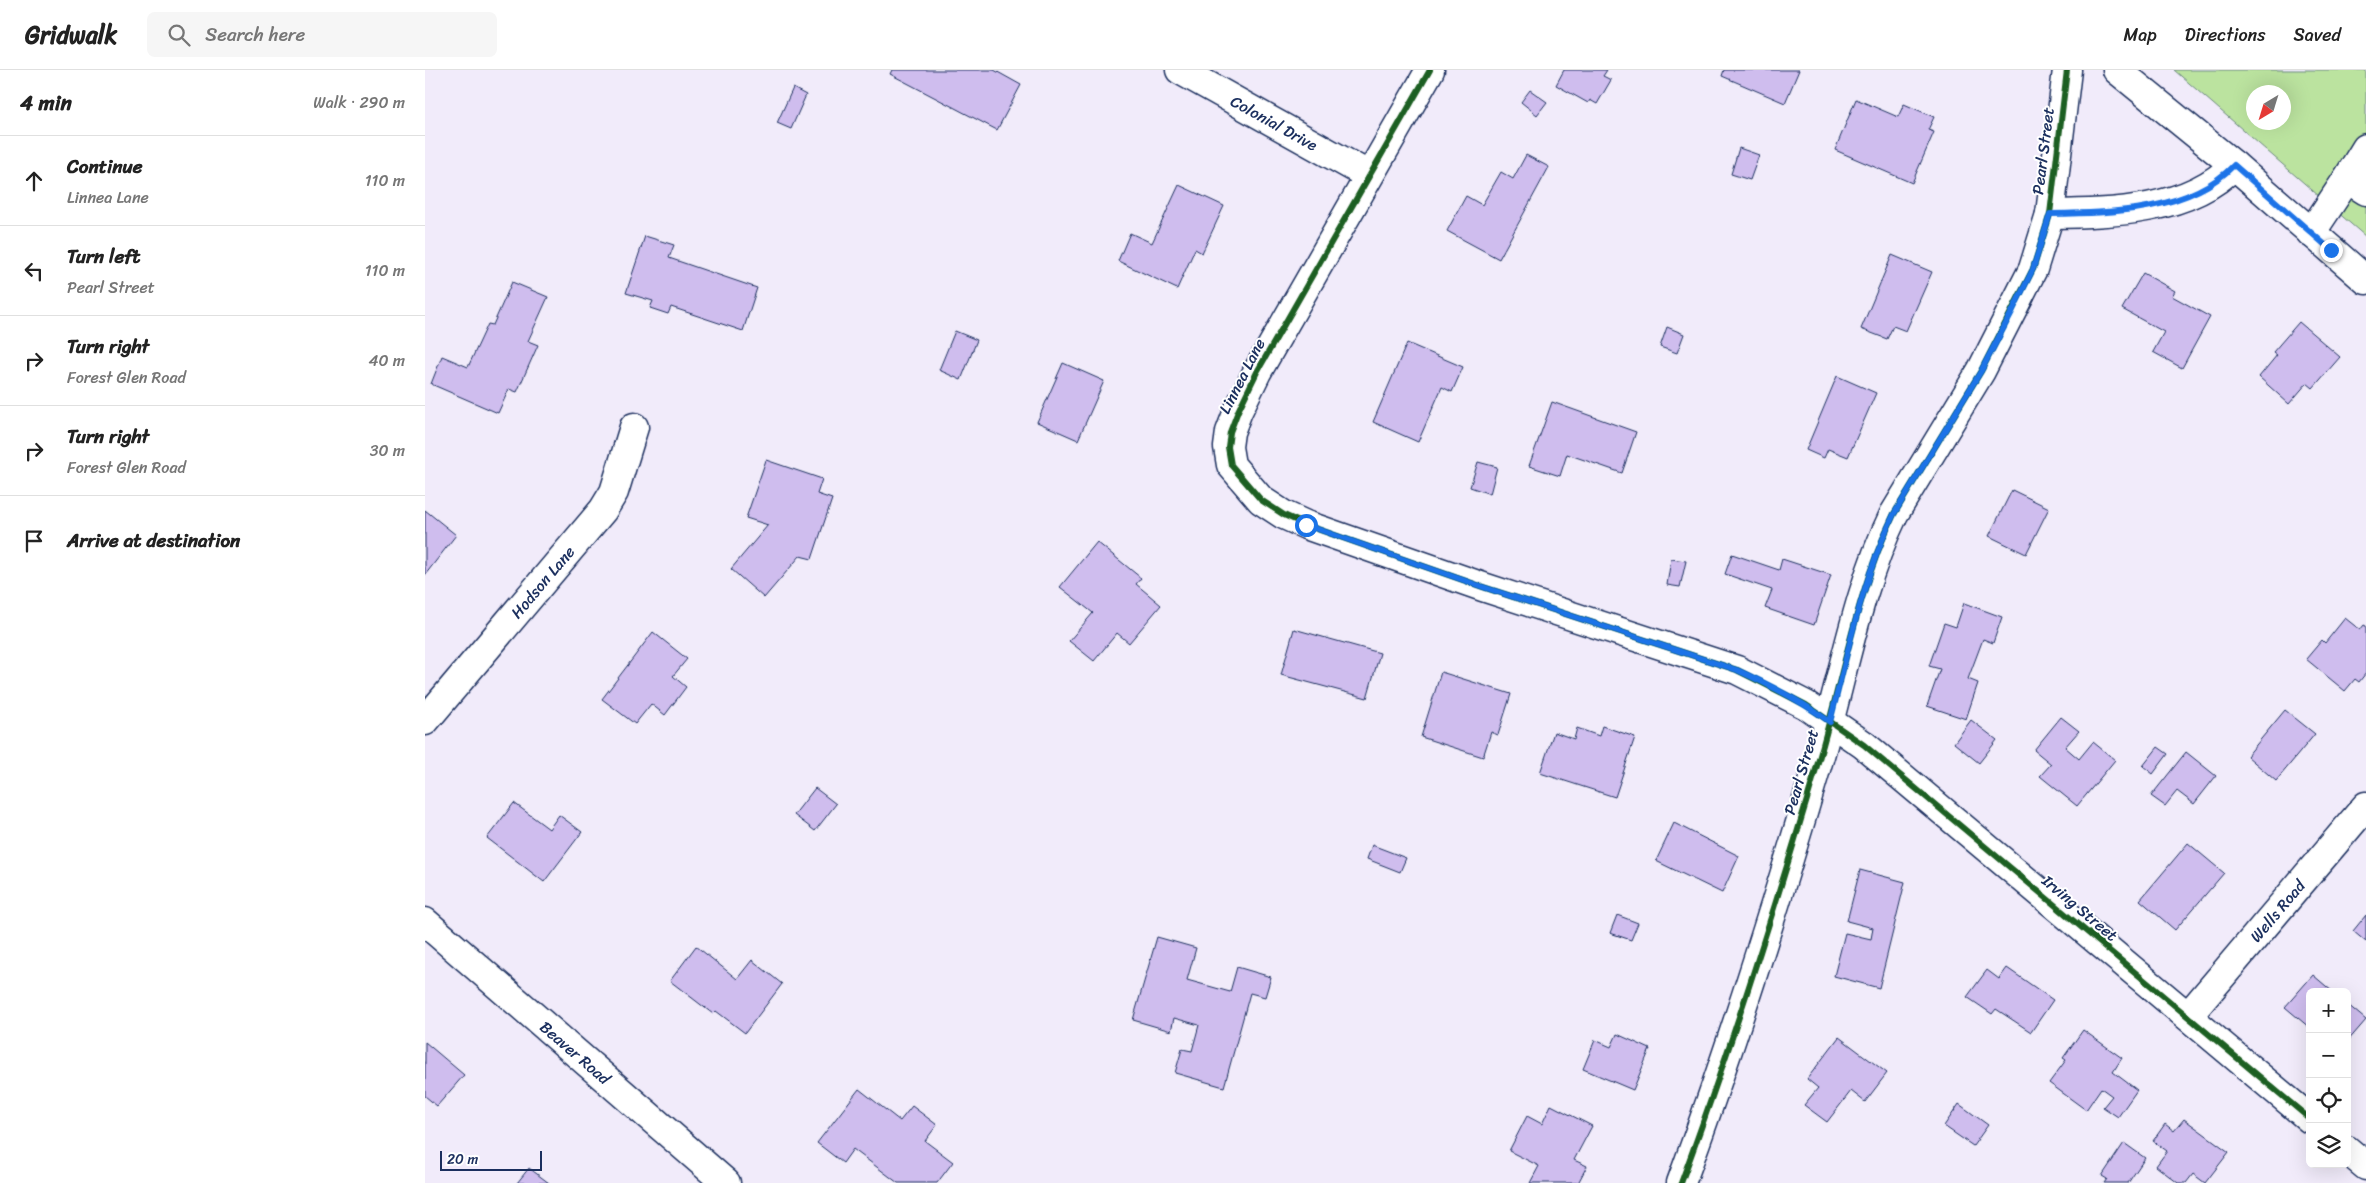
<!DOCTYPE html>
<html lang="en">
<head>
<meta charset="utf-8">
<style>
	:root { --surface:#fff; --page:#f6f6f6; --text:#222; --muted:#767676; --line:#e0e0e0 }
	body { margin:0; font-family:Sriracha,sans-serif; background:var(--page); color:var(--text) }
	.controls { position:absolute; right:15px; bottom:15px; display:grid; overflow:hidden; border-radius:8px; box-shadow:0 5px 20px #0002 }
	.controls button { width:45px; height:45px; display:grid; place-items:center; padding:0; border:0; border-bottom:1px solid var(--line); background:var(--surface); color:var(--text); font:25px sans-serif }
	.compass { position:absolute; left:1821px; top:15px; width:45px; height:45px; border-radius:50%; background:var(--surface); box-shadow:0 5px 20px #0002; rotate:218deg }
	.scale { position:absolute; left:15px; bottom:12px; width:102px; box-sizing:border-box; padding-left:5px; border:2px solid #1b2f5e; border-top:0; font-size:14px; line-height:18px; white-space:nowrap; color:#1b2f5e; -webkit-text-stroke:4px #fff; paint-order:stroke }
	.stop { position:absolute; width:15px; height:15px; margin:-11px; border:4px solid #1a73e8; border-radius:50%; background:#fff }
	.stop.end { background:#1a73e8; border-color:#fff; box-shadow:0 1px 5px #0008 }
	.list { margin:0; padding:0; list-style:none }
	h2 { display:flex; justify-content:space-between; align-items:center; height:65px; margin:0; padding:0 20px; font-size:21px }
	h2 small { font-size:16px; font-weight:400; color:var(--muted) }
	.list li { display:grid; grid-template-columns:32px 1fr auto; gap:15px; align-items:center; box-sizing:border-box; height:90px; padding:0 20px; border-top:1px solid var(--line) }
	.list b { display:block; font-size:19px; white-space:nowrap }
	.list p { margin:0; font-size:16px; white-space:nowrap; color:var(--muted) }
	.list em { font-size:16px; font-style:normal; color:var(--muted) }
	.icon { flex:none; width:28px; height:28px; fill:none; stroke:currentColor; stroke-width:2; stroke-linecap:round; stroke-linejoin:round }
	.map { position:relative; flex:none; width:1941px; height:1113px; overflow:hidden }
	header { display:flex; align-items:center; gap:30px; box-sizing:border-box; height:70px; padding:0 25px; background:var(--surface); border-bottom:1px solid var(--line) }
	header strong { font-size:24px }
	nav { display:flex; gap:28px; margin-inline-start:auto; font-size:18px }
	.search { width:350px; height:45px; background:var(--page); display:flex; align-items:center; gap:12px; box-sizing:border-box; padding:0 18px; border-radius:8px; color:var(--muted); font-size:19px }
	main { display:flex }
	aside { flex:1; background:var(--surface) }
	.map>svg:first-child { display:block }
	.green { fill:#bbe39f; stroke:#6b897e; fill-rule:evenodd }
	.building { fill:#cfbdee; stroke:#1b2f5e }
	.lines { fill:none; stroke-linecap:round; stroke-linejoin:round }
	.minor-casing { stroke:#1b2f5e; stroke-width:31 }
	.minor { stroke:#fff; stroke-width:28 }
	.cycleway-casing { stroke:#fff; stroke-width:9 }
	.cycleway { stroke:#1b5e20; stroke-width:6 }
	.route { stroke:#1a73e8; stroke-width:6 }
	.labels { text-anchor:middle; dominant-baseline:central; stroke-width:4; stroke-linejoin:round; paint-order:stroke }
	.street-label { font-size:16px; fill:#1b2f5e; stroke:#fff }
</style>
</head>
<body>
<header>
<strong>Gridwalk</strong>
<div class="search"><svg class="icon" aria-label="search" viewBox="0 0 24 24"><circle cx="10" cy="10" r="6"/><path d="M15 15l6 6"/></svg>Search here</div>
<nav><a>Map</a><a>Directions</a><a>Saved</a></nav>
</header>
<main>
<aside>
<h2>4 min<small>Walk · 290 m</small></h2>
<ul class="list">
<li><svg class="icon" aria-label="ahead" viewBox="0 0 24 24"><path d="M12 20V5M6 11l6-6 6 6"/></svg><div><b>Continue</b><p>Linnea Lane</p></div><em>110 m</em></li>
<li><svg class="icon" aria-label="left" viewBox="0 0 24 24"><path d="M17 20v-9H6M10 6l-5 5 5 5"/></svg><div><b>Turn left</b><p>Pearl Street</p></div><em>110 m</em></li>
<li><svg class="icon" aria-label="right" viewBox="0 0 24 24"><path d="M7 20v-9h11M14 6l5 5-5 5"/></svg><div><b>Turn right</b><p>Forest Glen Road</p></div><em>40 m</em></li>
<li><svg class="icon" aria-label="right" viewBox="0 0 24 24"><path d="M7 20v-9h11M14 6l5 5-5 5"/></svg><div><b>Turn right</b><p>Forest Glen Road</p></div><em>30 m</em></li>
<li><svg class="icon" aria-label="arrive" viewBox="0 0 24 24"><path d="M6 21V4h12l-3 4 3 4H6"/></svg><div><b>Arrive at destination</b></div></li>
</ul>
</aside>
<div class="map">
<svg width="1941" height="1113" viewBox="0 0 1941 1113">
	<rect width="100%" height="100%" fill="#f1ebfa"/>
	<filter id="ink" filterUnits="userSpaceOnUse"><feTurbulence type="fractalNoise" baseFrequency=".02" numOctaves="2"/><feDisplacementMap in="SourceGraphic" scale="10" xChannelSelector="R" yChannelSelector="G"/><feConvolveMatrix kernelMatrix="1 2 1 2 8 2 1 2 1" color-interpolation-filters="sRGB"/></filter>
	<g filter="url(#ink)">
		<path class="green" d="M1749,0h192v167zM1828,22h30v30h-30z"/>
		<g class="building">
			<polygon points="467,0 569,0 596,15 572,60 465,4"/>
			<polygon points="1139,0 1182,0 1178,6 1186,10 1172,34 1165,30 1163,33 1131,15"/>
			<polygon points="1299,0 1374,0 1360,33 1297,6"/>
			<polygon points="368,18 381,25 366,59 352,53"/>
			<polygon points="1105,20 1122,32 1112,45 1096,32"/>
			<polygon points="1431,29 1473,47 1479,34 1509,47 1503,60 1509,62 1487,113 1410,80"/>
			<polygon points="1314,78 1334,85 1325,110 1306,104"/>
			<polygon points="1101,85 1124,97 1074,189 1022,161 1041,126 1057,135 1076,102 1088,109"/>
			<polygon points="754,115 799,136 777,183 770,179 752,219 693,191 705,163 727,173"/>
			<polygon points="220,166 249,175 244,188 332,218 318,261 246,237 243,244 225,238 228,231 201,223"/>
			<polygon points="1467,185 1507,202 1481,261 1468,256 1462,269 1436,259"/>
			<polygon points="1718,203 1750,221 1747,226 1785,247 1757,298 1728,282 1739,262 1697,239"/>
			<polygon points="87,212 123,227 103,271 113,275 92,322 84,319 73,343 6,314 17,286 43,297 63,254 68,255"/>
			<polygon points="1874,252 1915,287 1888,318 1882,313 1864,334 1834,307 1852,285 1848,282"/>
			<polygon points="1242,257 1259,264 1252,283 1235,277"/>
			<polygon points="530,261 552,270 536,310 514,300"/>
			<polygon points="982,273 1038,297 1027,322 1017,317 993,372 948,352"/>
			<polygon points="638,293 679,311 653,370 612,352"/>
			<polygon points="1412,306 1451,323 1423,387 1403,379 1399,388 1381,380"/>
			<polygon points="1127,332 1211,362 1197,403 1142,384 1135,406 1104,396"/>
			<polygon points="341,390 397,409 392,424 407,429 387,489 375,486 339,528 306,499 343,455 321,448"/>
			<polygon points="1053,392 1072,397 1065,424 1045,417"/>
			<polygon points="1587,420 1624,438 1601,484 1564,466"/>
			<polygon points="0,440 31,465 0,505"/>
			<polygon points="672,472 716,508 711,514 736,535 704,573 692,563 669,591 644,571 668,543 635,517"/>
			<polygon points="1307,484 1354,500 1357,489 1406,505 1389,555 1340,538 1347,520 1300,504"/>
			<polygon points="1246,489 1261,491 1255,517 1242,515"/>
			<polygon points="1539,533 1577,547 1568,573 1558,569 1543,609 1553,613 1541,649 1502,636 1515,599 1504,596 1519,553 1531,557"/>
			<polygon points="1920,548 1935,560 1939,555 1941,556 1941,603 1934,612 1930,609 1920,621 1881,589 1897,570 1900,573"/>
			<polygon points="869,559 955,583 942,628 856,605"/>
			<polygon points="228,562 262,589 248,606 261,617 240,645 226,634 210,654 177,629"/>
			<polygon points="1016,602 1086,624 1073,665 1066,662 1058,687 996,667"/>
			<polygon points="1860,640 1890,664 1851,711 1822,686"/>
			<polygon points="1636,647 1654,661 1640,677 1654,689 1668,672 1690,690 1652,736 1615,706 1626,694 1609,680"/>
			<polygon points="1546,650 1572,670 1554,693 1529,673"/>
			<polygon points="1177,656 1210,667 1190,727 1115,703 1129,662 1149,669 1152,658 1174,666"/>
			<polygon points="1733,677 1743,684 1728,704 1718,696"/>
			<polygon points="1761,682 1791,706 1769,734 1752,721 1740,736 1726,726"/>
			<polygon points="390,718 411,734 390,761 369,745"/>
			<polygon points="89,733 124,759 134,745 157,762 119,812 62,768"/>
			<polygon points="1249,753 1314,786 1297,823 1231,791"/>
			<polygon points="1763,773 1799,803 1750,860 1715,830"/>
			<polygon points="947,775 981,788 975,802 942,789"/>
			<polygon points="1435,800 1480,812 1454,918 1409,906 1420,863 1446,869 1448,858 1422,851"/>
			<polygon points="1192,845 1213,853 1206,870 1185,863"/>
			<polygon points="1941,845 1941,872 1928,861"/>
			<polygon points="732,867 771,878 762,910 805,922 812,897 846,907 840,927 825,923 799,1017 750,1003 757,979 767,981 774,955 749,948 746,961 708,950"/>
			<polygon points="271,876 312,909 327,890 357,914 320,963 291,941 288,944 245,911"/>
			<polygon points="1582,898 1628,930 1606,962 1571,939 1567,944 1542,927 1562,900 1574,909"/>
			<polygon points="1888,905 1908,922 1885,922 1885,958 1860,937"/>
			<polygon points="1922,934 1941,950 1922,972"/>
			<polygon points="1658,960 1697,988 1688,1002 1712,1020 1693,1047 1678,1037 1687,1026 1676,1018 1661,1040 1624,1013 1641,990 1638,988"/>
			<polygon points="1192,964 1225,979 1208,1020 1158,999 1170,970 1186,977"/>
			<polygon points="1414,967 1462,1003 1440,1032 1426,1021 1402,1052 1379,1035 1393,1018 1382,1009"/>
			<polygon points="0,972 39,1005 12,1036 0,1026"/>
			<polygon points="434,1019 475,1051 487,1036 512,1055 500,1071 528,1092 512,1113 473,1113 428,1079 418,1093 392,1073"/>
			<polygon points="1534,1034 1563,1055 1548,1076 1519,1056"/>
			<polygon points="1126,1035 1167,1056 1149,1090 1162,1096 1153,1113 1105,1113 1114,1096 1084,1081 1102,1046 1117,1054"/>
			<polygon points="1759,1049 1804,1082 1780,1113 1768,1104 1761,1113 1753,1113 1731,1096 1742,1081 1728,1071 1740,1054 1749,1061"/>
			<polygon points="1699,1073 1720,1088 1703,1113 1679,1113 1682,1109 1677,1106"/>
			<polygon points="104,1098 124,1113 92,1113"/>
		</g>
		<g class="lines">
			<defs>
				<g id="minor">
					<path id="s1" d="M755,0l188,105"/>
					<polyline points="1005,0 832,302 813,341 805,362 803,377 806,395 836,430 859,445 881,455 1058,517 1312,600 1381,635 1439,675 1885,1049"/>
					<polyline points="1692,0 1809,95"/>
					<polyline points="1941,78 1922,109 1941,121"/>
					<path d="M1625,144c61,-1 139,-2 184,-49l132,115"/>
					<polyline points="1886,163 1922,109"/>
					<path id="s2" d="M0,651l178,-211 11,-18 20,-65"/>
					<path id="s3" d="M0,852l301,261"/>
					<path id="s4" d="M1763,946l178,-210"/>
					<polyline points="1922,1080 1941,1096"/>
					<path d="M1256,1113c52,-140 96,-281 138,-424 24,-82 38,-169 75,-245l87,-143 52,-102 17,-55 17,-144"/>
				</g>
			</defs>
			<use href="#minor" class="minor-casing"/>
			<use href="#minor" class="minor"/>
			<defs>
				<g id="cycleway">
					<polyline points="1005,0 832,302 813,341 805,362 803,377 806,395 836,430 859,445 881,455 1058,517 1312,600 1381,635 1439,675 1885,1049"/>
					<path d="M1256,1113c52,-140 96,-281 138,-424 24,-82 38,-169 75,-245l87,-143 52,-102 17,-55 17,-144"/>
				</g>
			</defs>
			<use href="#cycleway" class="cycleway-casing"/>
			<use href="#cycleway" class="cycleway"/>
		</g>
	</g>
	<g class="lines" filter="url(#ink)">
		<path class="route" d="M881,455l177,62 254,83c33,15 63,30 93,52 18,-70 32,-143 64,-208l87,-143 32,-61 20,-41 17,-55c61,-1 139,-2 184,-49l97,85"/>
	</g>
	<g class="labels">
		<g class="street-label">
			<text stroke="none"><textPath href="#s1" startOffset="108">Colonial Drive</textPath></text>
			<text transform="translate(1618 81) rotate(-83)">Pearl Street</text>
			<text transform="translate(817 306) rotate(-63)">Linnea Lane</text>
			<text stroke="none"><textPath href="#s2" startOffset="182">Hodson Lane</textPath></text>
			<text transform="translate(1376 702) rotate(-74)">Pearl Street</text>
			<text transform="translate(1655 838) rotate(40)">Irving Street</text>
			<text stroke="none"><textPath href="#s4" startOffset="138">Wells Road</textPath></text>
			<text stroke="none"><textPath href="#s3" startOffset="199">Beaver Road</textPath></text>
		</g>
	</g>
</svg>
<div class="controls">
<button>+</button>
<button>−</button>
<button><svg class="icon" aria-label="locate" viewBox="0 0 24 24"><circle cx="12" cy="12" r="6"/><path d="M12 2v4M12 18v4M2 12h4M18 12h4"/></svg></button>
<button><svg class="icon" aria-label="layers" viewBox="0 0 24 24"><path d="M12 4l9 5-9 5-9-5zM3 14l9 5 9-5"/></svg></button>
</div>
<svg class="compass" viewBox="-18 -18 36 36"><path d="M0-13l5 13h-10z" fill="#e53935"/><path d="M0 13l5-13h-10z" fill="#767676"/></svg>
<div class="scale">20 m</div>
<div class="stop" style="left:881px;top:455px"></div>
<div class="stop end" style="left:1906px;top:180px"></div>
</div>
</main>
</body>
</html>
